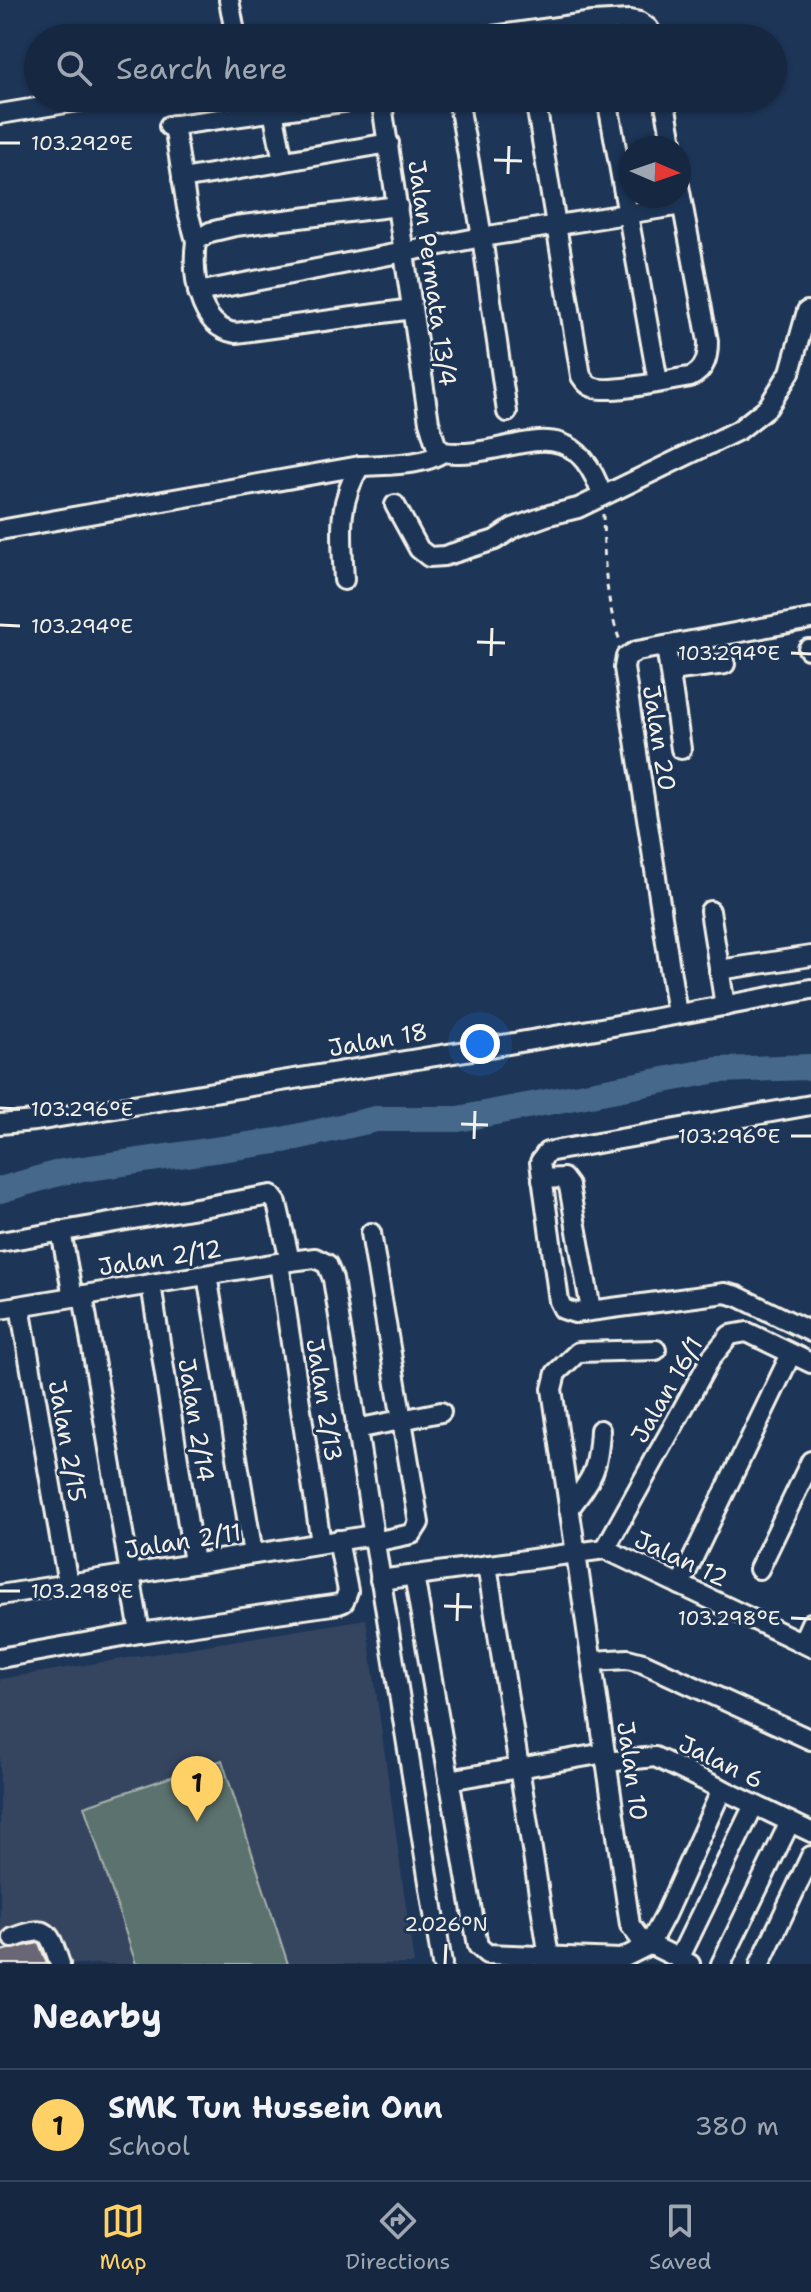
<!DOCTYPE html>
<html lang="en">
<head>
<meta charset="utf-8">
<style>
	:root { --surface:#162841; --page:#1f3048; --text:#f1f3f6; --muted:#9ea6b1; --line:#35445a; --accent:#ffd166 }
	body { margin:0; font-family:"Shantell Sans",sans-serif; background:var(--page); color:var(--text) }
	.compass { position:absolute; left:619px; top:136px; width:72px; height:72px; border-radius:50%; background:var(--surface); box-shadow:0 2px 6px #0004; rotate:92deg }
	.you { position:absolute; left:480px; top:1044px; width:28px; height:28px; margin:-20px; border:6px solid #fff; border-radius:50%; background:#1a73e8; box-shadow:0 0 0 12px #1a73e833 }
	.badge { display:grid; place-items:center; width:52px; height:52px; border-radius:50%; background:var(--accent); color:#111; font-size:26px; font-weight:700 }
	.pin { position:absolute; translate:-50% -66px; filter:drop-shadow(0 2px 4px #0008) }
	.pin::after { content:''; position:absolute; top:42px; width:28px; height:24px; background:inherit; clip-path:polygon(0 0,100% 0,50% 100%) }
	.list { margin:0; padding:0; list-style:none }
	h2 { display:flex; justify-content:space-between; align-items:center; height:104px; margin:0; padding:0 32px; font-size:34px }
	h2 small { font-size:26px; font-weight:400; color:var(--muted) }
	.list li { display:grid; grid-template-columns:52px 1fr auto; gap:24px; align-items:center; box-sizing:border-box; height:112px; padding:0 32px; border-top:2px solid var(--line) }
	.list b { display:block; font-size:30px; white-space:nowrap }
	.list p { margin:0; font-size:26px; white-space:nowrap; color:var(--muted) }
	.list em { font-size:26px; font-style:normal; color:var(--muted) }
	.icon { flex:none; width:44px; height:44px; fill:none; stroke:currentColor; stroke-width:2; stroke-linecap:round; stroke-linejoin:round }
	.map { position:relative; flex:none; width:811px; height:1964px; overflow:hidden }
	.search { position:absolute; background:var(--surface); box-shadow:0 2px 6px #0004; left:24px; right:24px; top:24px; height:88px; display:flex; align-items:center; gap:20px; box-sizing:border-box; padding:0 28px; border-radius:44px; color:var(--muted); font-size:30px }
	.sheet { height:216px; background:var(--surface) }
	nav { display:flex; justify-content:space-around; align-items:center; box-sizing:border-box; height:112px; border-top:2px solid var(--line); background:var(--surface); font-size:22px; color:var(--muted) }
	nav a { display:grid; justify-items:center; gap:4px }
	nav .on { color:var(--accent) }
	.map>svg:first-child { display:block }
	.built { fill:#344460 }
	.green { fill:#5c726e; stroke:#a8b2ab; stroke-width:2 }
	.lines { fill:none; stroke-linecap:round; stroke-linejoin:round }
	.river { stroke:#44678b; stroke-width:26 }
	.building { fill:#6a6676; stroke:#f4f1e8; stroke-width:2 }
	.minor-casing { stroke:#f4f1e8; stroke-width:24 }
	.path { stroke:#f4f1e8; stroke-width:3; stroke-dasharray:6 6; stroke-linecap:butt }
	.minor { stroke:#1d3557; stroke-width:18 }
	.ticks { fill:none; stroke:#f4f1e8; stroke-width:3 }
	.labels { text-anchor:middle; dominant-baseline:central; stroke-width:6; stroke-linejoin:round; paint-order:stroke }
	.street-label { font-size:24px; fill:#f4f1e8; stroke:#1d3557 }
	.ticks-label { font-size:20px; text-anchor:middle; fill:#f4f1e8; stroke:#1d3557; stroke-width:6; stroke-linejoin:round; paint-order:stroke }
</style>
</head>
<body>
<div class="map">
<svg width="811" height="1964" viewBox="0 0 811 1964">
	<rect width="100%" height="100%" fill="#1d3557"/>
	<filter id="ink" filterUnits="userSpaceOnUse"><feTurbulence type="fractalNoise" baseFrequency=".0125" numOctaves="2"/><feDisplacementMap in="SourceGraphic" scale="16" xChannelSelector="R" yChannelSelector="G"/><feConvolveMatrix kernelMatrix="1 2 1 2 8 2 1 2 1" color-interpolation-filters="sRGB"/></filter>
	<g filter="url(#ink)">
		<polygon class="built" points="366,1619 414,1964 0,1964 0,1679"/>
		<polygon class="green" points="222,1760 288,1964 136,1964 84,1806"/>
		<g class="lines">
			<polyline class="river" points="0,1190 62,1172 283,1140 376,1119 458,1119 717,1070 811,1067"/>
		</g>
		<polygon class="building" points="39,1943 47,1964 0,1964 0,1951"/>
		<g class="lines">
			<defs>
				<g id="minor">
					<polyline points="229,0 236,38"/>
					<polyline points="478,38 593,22 630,20 640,22 648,28 654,38"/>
					<polyline points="381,98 429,422 436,445 443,452"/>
					<polyline points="458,98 482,237 507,412"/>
					<path d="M535,98l46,278c4,6 7,10 14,12 19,5 74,-8 95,-11 16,-7 18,-21 18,-36l-29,-155"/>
					<polyline points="607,98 658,382"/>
					<polyline points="664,98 673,148"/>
					<polyline points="273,111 283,161"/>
					<polyline points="0,114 96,98"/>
					<polyline points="174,125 187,208 196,241"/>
					<polyline points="169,126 371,98"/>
					<polyline points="182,179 389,143"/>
					<path d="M398,206l-163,20 -25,6 -14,9c-4,31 1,87 40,92l176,-24"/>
					<polyline points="198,292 482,237 682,205"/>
					<polyline points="395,505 419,549 429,557 444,556 495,540 513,528 549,515 578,508 739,430 768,407 790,372 807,311"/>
					<path d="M0,530l360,-64c25,-2 62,1 83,-14 65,10 127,-53 159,43"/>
					<path d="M344,580c-2,-43 -8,-75 16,-114"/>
					<polyline points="666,646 681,749"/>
					<polyline points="808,649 811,649"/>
					<polyline points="671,671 725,664"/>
					<polyline points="710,911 725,1006"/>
					<polyline points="719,970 811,956"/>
					<polyline points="677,1014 624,668 626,657 637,651 811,619"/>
					<polyline points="811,1105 547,1152 540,1162 559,1301 563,1309 575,1313 725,1293 737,1296 811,1332"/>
					<path d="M0,1124l35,-3c259,-43 519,-81 776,-132"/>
					<polyline points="542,1179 563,1178 569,1186 591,1310"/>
					<polyline points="61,1231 73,1297"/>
					<polyline points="371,1233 419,1523 412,1534 374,1542"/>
					<polyline points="0,1242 271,1195 277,1203 290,1261"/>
					<polyline points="279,1263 321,1543"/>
					<polyline points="207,1275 253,1554"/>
					<polyline points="151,1284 194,1563"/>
					<polyline points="83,1295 140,1633"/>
					<polyline points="20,1306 68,1584"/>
					<polyline points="0,1309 290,1261 315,1258 327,1264 333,1279 442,1964"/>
					<polyline points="656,1350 578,1352 556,1373 552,1389 630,1925 641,1940 690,1964"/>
					<polyline points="356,1429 441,1412"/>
					<path d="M569,1509c24,-32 29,-38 31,-79"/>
					<polyline points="605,1549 711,1358 730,1335 747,1332 811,1363"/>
					<polyline points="487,1565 549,1957"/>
					<polyline points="759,1569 811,1461"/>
					<polyline points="414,1575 478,1946 487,1954 621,1959 649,1945 665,1915 722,1789"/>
					<polyline points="380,1580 605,1549 811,1647"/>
					<polyline points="680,1585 791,1354"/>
					<polyline points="0,1595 373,1535"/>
					<polyline points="802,1643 811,1623"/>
					<polyline points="0,1658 140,1633 339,1604 344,1602 348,1591 338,1540"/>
					<polyline points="592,1661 628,1659 643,1663 811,1740"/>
					<polyline points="606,1762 655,1757 811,1832"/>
					<polyline points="449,1780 605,1753"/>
					<path d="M13,1938c36,-13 35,-9 47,26"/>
					<polyline points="679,1959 754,1805"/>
					<polyline points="721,1964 790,1822"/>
					<polyline points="760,1964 811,1856"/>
				</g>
			</defs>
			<use href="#minor" class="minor-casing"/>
			<path class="path" d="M603,514c1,44 2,86 17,127"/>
			<use href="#minor" class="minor"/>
		</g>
	</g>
	<path class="ticks" d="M0,143h20M494,160l28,1M508,174l1,-28M0,625l20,1M477,642l28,1M791,653l20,1M491,656l1,-28M0,1108l20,1M461,1124l27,1M791,1136h20M474,1139l1,-28M0,1591h20M444,1606l28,1M791,1618l20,1M457,1621l1,-28M445,1964l1,-20"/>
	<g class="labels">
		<g class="street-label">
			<text transform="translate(432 273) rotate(82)">Jalan Permata 13/4</text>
			<text transform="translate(659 738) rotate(81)">Jalan 20</text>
			<text transform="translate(378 1040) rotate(-10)">Jalan 18</text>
			<text transform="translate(160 1258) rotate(-9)">Jalan 2/12</text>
			<text transform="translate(667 1390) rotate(-60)">Jalan 16/1</text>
			<text transform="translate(324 1400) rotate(81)">Jalan 2/13</text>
			<text transform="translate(196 1420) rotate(81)">Jalan 2/14</text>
			<text transform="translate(67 1441) rotate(80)">Jalan 2/15</text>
			<text transform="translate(183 1541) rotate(-9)">Jalan 2/11</text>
			<text transform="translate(681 1559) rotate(25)">Jalan 12</text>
			<text transform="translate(721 1762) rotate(26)">Jalan 6</text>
			<text transform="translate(632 1771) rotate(82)">Jalan 10</text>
		</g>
	</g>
	<g class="ticks-label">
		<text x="82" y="150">103.292°E</text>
		<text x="82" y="633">103.294°E</text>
		<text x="729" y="660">103.294°E</text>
		<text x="82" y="1116">103.296°E</text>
		<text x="729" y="1143">103.296°E</text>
		<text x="82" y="1598">103.298°E</text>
		<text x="729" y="1625">103.298°E</text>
		<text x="446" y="1931">2.026°N</text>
	</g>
</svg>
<svg class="compass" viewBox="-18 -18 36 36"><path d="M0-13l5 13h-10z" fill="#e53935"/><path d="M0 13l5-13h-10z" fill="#9ea6b1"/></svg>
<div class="you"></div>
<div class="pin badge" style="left:197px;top:1822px">1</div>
<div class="search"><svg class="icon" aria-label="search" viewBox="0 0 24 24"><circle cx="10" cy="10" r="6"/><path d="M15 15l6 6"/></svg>Search here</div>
</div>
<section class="sheet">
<h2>Nearby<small></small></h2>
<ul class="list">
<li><span class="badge">1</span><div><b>SMK Tun Hussein Onn</b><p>School</p></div><em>380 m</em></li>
</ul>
</section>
<nav>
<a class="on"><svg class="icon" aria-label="map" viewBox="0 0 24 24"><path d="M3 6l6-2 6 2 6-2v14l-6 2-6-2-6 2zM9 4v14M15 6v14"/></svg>Map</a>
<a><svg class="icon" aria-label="directions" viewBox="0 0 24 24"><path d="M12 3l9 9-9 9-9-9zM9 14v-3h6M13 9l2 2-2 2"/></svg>Directions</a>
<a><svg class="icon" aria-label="saved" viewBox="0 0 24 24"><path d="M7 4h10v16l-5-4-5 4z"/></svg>Saved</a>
</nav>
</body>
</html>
